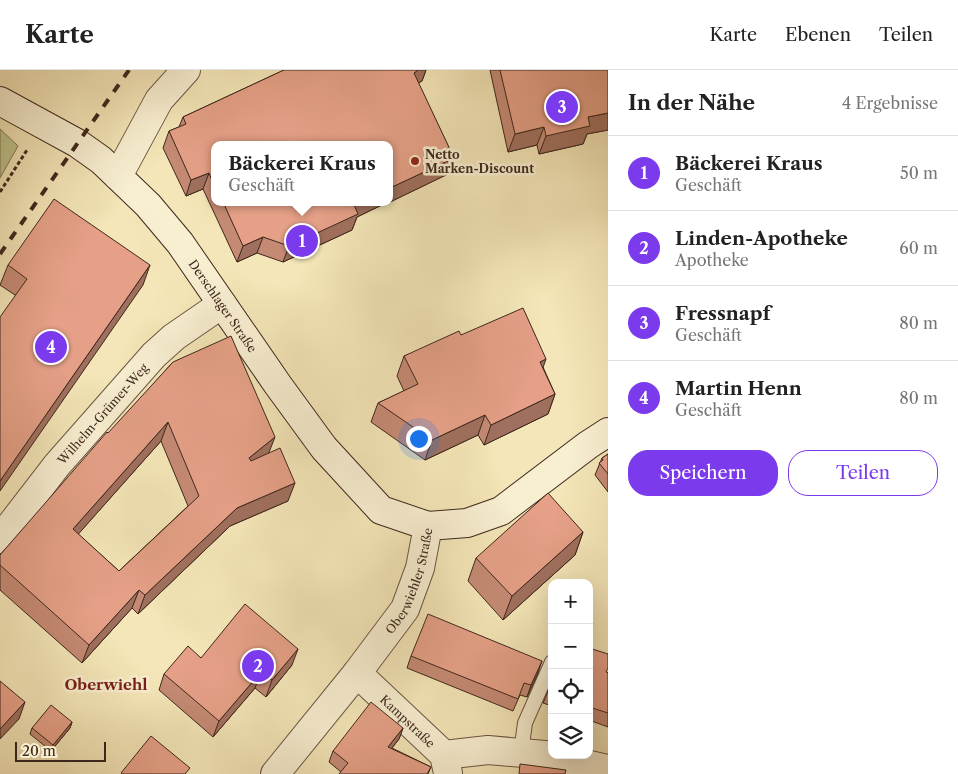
<!DOCTYPE html>
<html lang="de">
<head>
<meta charset="utf-8">
<style>
	:root { --surface:#fff; --page:#f2f2f2; --text:#222; --muted:#767676; --line:#e0e0e0; --accent:#7c3aed }
	body { margin:0; font-family:"Libre Caslon Text",serif; background:var(--page); color:var(--text) }
	.controls { position:absolute; right:15px; bottom:15px; display:grid; overflow:hidden; border-radius:10px; box-shadow:0 5px 20px #0002 }
	.controls button { width:45px; height:45px; display:grid; place-items:center; padding:0; border:0; border-bottom:1px solid var(--line); background:var(--surface); color:var(--text); font:25px sans-serif }
	.scale { position:absolute; left:15px; bottom:12px; width:91px; box-sizing:border-box; padding-left:5px; border:2px solid #3e271d; border-top:0; font-size:14px; line-height:18px; white-space:nowrap; color:#3e271d; -webkit-text-stroke:4px #f8efd1; paint-order:stroke }
	.you { position:absolute; left:418px; top:368px; width:18px; height:18px; margin:-12px; border:4px solid #fff; border-radius:50%; background:#1a73e8; box-shadow:0 0 0 8px #1a73e833 }
	.badge { display:grid; place-items:center; width:32px; height:32px; border-radius:50%; background:var(--accent); color:#fff; font-size:16px; font-weight:700 }
	.pin { position:absolute; translate:-50% -50%; border:2px solid #fff; box-shadow:0 1px 5px #0006 }
	.popup { position:absolute; left:211px; top:71px; width:182px; height:65px; box-sizing:border-box; display:grid; place-content:center; border-radius:10px; background:var(--surface); filter:drop-shadow(0 1px 4px #0005); font-size:16px; white-space:nowrap; color:var(--muted) }
	.popup b { font-size:19px; color:var(--text) }
	.popup::after { content:''; position:absolute; left:50%; top:100%; margin-left:-10px; border:10px solid transparent; border-top-color:var(--surface) }
	.list { margin:0; padding:0; list-style:none }
	h2 { display:flex; justify-content:space-between; align-items:center; height:65px; margin:0; padding:0 20px; font-size:21px }
	h2 small { font-size:16px; font-weight:400; color:var(--muted) }
	.list li { display:grid; grid-template-columns:32px 1fr auto; gap:15px; align-items:center; box-sizing:border-box; height:75px; padding:0 20px; border-top:1px solid var(--line) }
	.list b { display:block; font-size:19px; white-space:nowrap }
	.list p { margin:0; font-size:16px; white-space:nowrap; color:var(--muted) }
	.list em { font-size:16px; font-style:normal; color:var(--muted) }
	.actions { display:flex; gap:10px; padding:15px 20px }
	.actions a { flex:1; padding:11px 0; border:1px solid var(--accent); border-radius:20px; text-align:center; font-size:18px; color:var(--accent) }
	.actions .main { background:var(--accent); color:#fff }
	.icon { flex:none; width:28px; height:28px; fill:none; stroke:currentColor; stroke-width:2; stroke-linecap:round; stroke-linejoin:round }
	.map { position:relative; flex:none; width:608px; height:704px; overflow:hidden }
	header { display:flex; align-items:center; gap:30px; box-sizing:border-box; height:70px; padding:0 25px; background:var(--surface); border-bottom:1px solid var(--line) }
	header strong { font-size:24px }
	nav { display:flex; gap:28px; margin-inline-start:auto; font-size:18px }
	main { display:flex }
	aside { flex:1; background:var(--surface) }
	.map>svg:first-child { display:block }
	.green { fill:#bfc48c; stroke:#7e7654 }
	.lines { fill:none; stroke-linecap:round; stroke-linejoin:round }
	.lane-casing { stroke:#6c5744; stroke-width:16 }
	.street-casing { stroke:#6c5744; stroke-width:30 }
	.secondary-casing { stroke:#3e271d; stroke-width:30 }
	.path { stroke:#3e271d; stroke-width:3; stroke-dasharray:4 2.5; stroke-linecap:butt }
	.lane { stroke:#f8efd1; stroke-width:14 }
	.street { stroke:#f8efd1; stroke-width:28 }
	.secondary { stroke:#f8efd1; stroke-width:28 }
	.rail { stroke:#3e271d; stroke-width:4; stroke-dasharray:9 9; stroke-linecap:butt }
	.wall { fill:#c58a74; stroke:#3e271d; fill-rule:evenodd }
	.shaded-wall { fill:#a0705e; stroke:#3e271d }
	.building { fill:#e5a087; stroke:#3e271d; fill-rule:evenodd }
	.poi-dot { fill:#8f2418; stroke:#f8efd1; stroke-width:2 }
	.labels { text-anchor:middle; dominant-baseline:central; stroke-width:5; stroke-linejoin:round; paint-order:stroke }
	.poi-label { font-size:12px; font-weight:bold; fill:#3e271d; stroke:#f8efd1; text-anchor:start }
	.street-label { font-size:12px; fill:#3e271d; stroke:#f8efd1 }
	.quarter-label { font-size:15px; font-weight:bold; fill:#7a1f14; stroke:#f8efd1 }
</style>
</head>
<body>
<header>
<strong>Karte</strong>
<nav><a>Karte</a><a>Ebenen</a><a>Teilen</a></nav>
</header>
<main>
<div class="map">
<svg width="608" height="704" viewBox="0 0 608 704">
	<rect width="100%" height="100%" fill="#f4e6b8"/>
	<filter id="stains"><feTurbulence type="fractalNoise" baseFrequency=".004" numOctaves="4"/><feColorMatrix values="0 0 0 0 .2 0 0 0 0 .09 0 0 0 0 .02 0 0 0 .5 -.17"/></filter>
	<radialGradient id="worn" r=".72"><stop offset=".6" stop-color="#630" stop-opacity="0"/><stop offset="1" stop-color="#630" stop-opacity=".3"/></radialGradient>
	<polygon class="green" points="0,59 18,76 0,108"/>
	<g class="lines">
		<defs>
			<polyline id="lane" points="521,683 525,653 552,592"/>
			<g id="street">
				<polyline points="118,106 159,30 186,0"/>
				<path id="s1" d="M0,469l57,-74 97,-110 20,-18 48,-33"/>
				<path id="s2" d="M357,603l87,82 4,18"/>
				<polyline points="444,685 488,680 545,685 608,699"/>
				<path id="s3" d="M275,704l82,-101 48,-64 15,-41 8,-42"/>
			</g>
			<g id="secondary">
				<path id="s4" d="M0,31l77,42 24,17 47,45 32,38 98,142 46,63 57,62 47,16 39,-3 34,-12 87,-66 20,-13"/>
			</g>
		</defs>
		<use href="#lane" class="lane-casing"/>
		<use href="#street" class="street-casing"/>
		<use href="#secondary" class="secondary-casing"/>
		<polyline class="path" points="0,122 27,80"/>
		<use href="#lane" class="lane"/>
		<use href="#street" class="street"/>
		<use href="#secondary" class="secondary"/>
		<polyline class="rail" points="0,184 129,0"/>
	</g>
	<g class="wall">
		<polygon points="284,0 426,0 422,11 418,13 454,88 448,104 390,132 390,75 214,75 214,132 388,132 357,147 352,160 283,192 257,183 237,192 203,119 186,126 163,78 169,61 179,57 183,47"/>
		<polygon points="490,0 608,0 608,60 587,64 583,74 539,84 537,75 508,82"/>
		<polygon points="8,195 143,215 15,225 0,215"/>
		<polygon points="461,265 543,297 555,324 548,344 484,375 478,365 425,390 371,352 378,333 404,321 397,306 404,286"/>
		<path d="M173,292l96,91 19,48 -58,25 -92,88 -6,-6 -50,55 -82,-73v-35zM161,371l27,65 -69,65 -41,-37z"/>
		<polygon points="608,384 608,422 595,405 602,388"/>
		<polygon points="583,462 575,485 503,550 468,511 476,488"/>
		<polygon points="589,578 606,602 608,603 608,657 589,650"/>
		<polygon points="411,586 538,603 527,627 520,625 513,641 407,598"/>
		<polygon points="201,588 292,595 266,627 255,618 213,667 159,620 164,604"/>
		<polygon points="552,612 552,636 543,633"/>
		<polygon points="72,652 70,658 51,681 30,664 32,658"/>
		<polygon points="403,658 399,669 392,678 431,697 428,704 339,704 341,702 329,692 333,681"/>
	</g>
	<g class="shaded-wall">
		<polygon points="418,0 426,0 422,11 408,19 414,3"/>
		<polygon points="608,43 608,60 587,64 583,74 539,84 546,66 588,47"/>
		<polygon points="544,57 537,75 508,82 515,64"/>
		<polygon points="454,88 448,104 390,132 390,118"/>
		<polygon points="209,103 203,119 186,126 191,110"/>
		<polygon points="360,132 388,132 357,147 352,160 283,192 289,176 354,135"/>
		<polygon points="263,167 257,183 237,192 243,176"/>
		<polygon points="150,195 143,215 0,421 0,411"/>
		<polygon points="546,289 539,309 540,292"/>
		<polygon points="555,324 548,344 484,375 491,355"/>
		<polygon points="485,345 478,365 425,390 432,370"/>
		<polygon points="168,352 161,371 66,478 73,459"/>
		<polygon points="275,367 268,385 242,407 249,388"/>
		<polygon points="295,413 288,431 230,456 138,544 145,525 237,438"/>
		<polygon points="583,462 575,485 503,550 512,526"/>
		<polygon points="139,520 132,538 82,593 89,575"/>
		<polygon points="298,579 292,595 266,627 272,610"/>
		<polygon points="542,591 538,603 527,627 531,615"/>
		<polygon points="261,602 255,618 213,667 219,651"/>
		<polygon points="25,632 19,649 0,669 0,659"/>
		<polygon points="72,652 70,658 51,681 53,675"/>
		<polygon points="403,658 399,669 384,688 388,677"/>
	</g>
	<g class="building">
		<polygon points="284,0 418,0 414,3 454,88 390,118 390,75 214,75 214,115 209,103 191,110 169,61 186,54 183,47"/>
		<polygon points="500,0 608,0 608,43 588,47 590,56 546,66 544,57 515,64"/>
		<polygon points="54,129 150,195 0,411 0,247 27,209 8,195"/>
		<polygon points="223,132 360,132 354,135 358,144 289,176 263,167 243,176"/>
		<polygon points="523,238 546,289 540,292 555,324 491,355 485,345 432,370 378,333 418,314 404,286 459,261 461,265"/>
		<path d="M231,266l44,101 -26,21 2,3 29,-13 15,35 -58,25 -92,87 -6,-5 -50,55 -89,-80v-10l107,-123 1,1 65,-71zM168,352l31,74 -80,75 -46,-42z"/>
		<polygon points="608,384 608,404 599,393 603,390 602,388"/>
		<polygon points="548,423 583,462 512,526 476,488"/>
		<polygon points="245,534 298,579 272,610 261,602 219,651 164,604 188,576 201,588"/>
		<polygon points="428,544 542,591 531,615 524,613 518,629 411,586"/>
		<polygon points="589,578 608,584 608,598 606,602 608,603 608,643 589,637"/>
		<polygon points="0,611 25,632 0,659"/>
		<polygon points="552,612 552,623 548,621"/>
		<polygon points="371,632 403,658 388,677 431,697 427,704 339,704 348,693 333,681"/>
		<polygon points="51,635 72,652 53,675 32,658"/>
		<polygon points="151,666 190,698 185,704 123,704 121,703"/>
		<polygon points="520,694 566,700 565,704 519,704"/>
	</g>
	<circle class="poi-dot" cx="415" cy="91" r="5"/>
	<g class="labels">
		<g class="poi-label">
			<text x="425" y="84">Netto<tspan x="425" dy="14">Marken-Discount</tspan></text>
		</g>
		<g class="street-label">
			<text stroke="none"><textPath href="#s4" startOffset="308">Derschlager Straße</textPath></text>
			<text stroke="none"><textPath href="#s1" startOffset="162">Wilhelm-Grümer-Weg</textPath></text>
			<text stroke="none"><textPath href="#s3" startOffset="238">Oberwiehler Straße</textPath></text>
			<text stroke="none"><textPath href="#s2" startOffset="70">Kampstraße</textPath></text>
		</g>
		<g class="quarter-label">
			<text x="106" y="614">Oberwiehl</text>
		</g>
	</g>
	<rect width="100%" height="100%" filter="url(#stains)"/>
	<rect width="100%" height="100%" fill="url(#worn)"/>
</svg>
<div class="controls">
<button>+</button>
<button>−</button>
<button><svg class="icon" aria-label="locate" viewBox="0 0 24 24"><circle cx="12" cy="12" r="6"/><path d="M12 2v4M12 18v4M2 12h4M18 12h4"/></svg></button>
<button><svg class="icon" aria-label="layers" viewBox="0 0 24 24"><path d="M12 4l9 5-9 5-9-5zM3 14l9 5 9-5"/></svg></button>
</div>
<div class="scale">20 m</div>
<div class="you"></div>
<div class="pin badge" style="left:302px;top:171px">1</div>
<div class="popup"><b>Bäckerei Kraus</b>Geschäft</div>
<div class="pin badge" style="left:258px;top:596px">2</div>
<div class="pin badge" style="left:562px;top:37px">3</div>
<div class="pin badge" style="left:51px;top:277px">4</div>
</div>
<aside>
<h2>In der Nähe<small>4 Ergebnisse</small></h2>
<ul class="list">
<li><span class="badge">1</span><div><b>Bäckerei Kraus</b><p>Geschäft</p></div><em>50 m</em></li>
<li><span class="badge">2</span><div><b>Linden-Apotheke</b><p>Apotheke</p></div><em>60 m</em></li>
<li><span class="badge">3</span><div><b>Fressnapf</b><p>Geschäft</p></div><em>80 m</em></li>
<li><span class="badge">4</span><div><b>Martin Henn</b><p>Geschäft</p></div><em>80 m</em></li>
</ul>
<div class="actions"><a class="main">Speichern</a><a>Teilen</a></div>
</aside>
</main>
</body>
</html>
